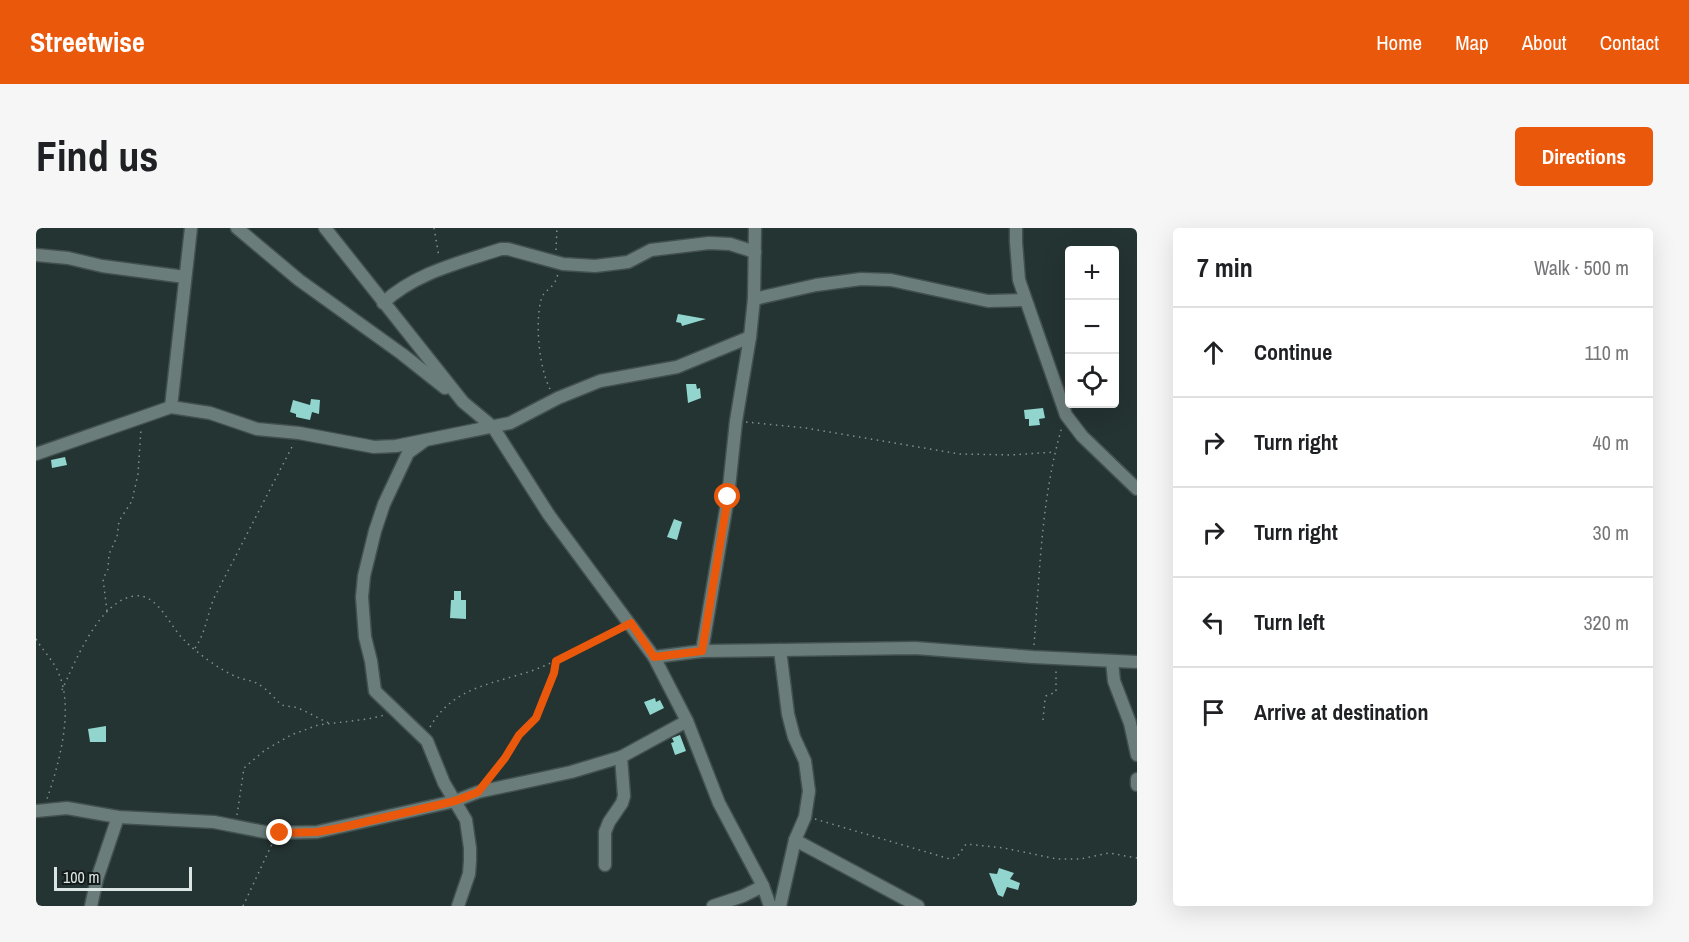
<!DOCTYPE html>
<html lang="en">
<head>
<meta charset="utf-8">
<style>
	:root { --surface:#fff; --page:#f6f6f6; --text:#202124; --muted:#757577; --line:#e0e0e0; --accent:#ea580c }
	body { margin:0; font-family:"Archivo Narrow",sans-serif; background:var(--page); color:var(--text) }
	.controls { position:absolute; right:18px; top:18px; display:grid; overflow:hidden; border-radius:6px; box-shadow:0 6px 24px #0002 }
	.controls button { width:54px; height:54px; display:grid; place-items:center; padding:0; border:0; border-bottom:2px solid var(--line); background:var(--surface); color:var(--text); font:30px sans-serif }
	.scale { position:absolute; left:18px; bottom:15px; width:138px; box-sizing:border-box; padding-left:6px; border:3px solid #dbe5e3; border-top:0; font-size:16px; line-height:21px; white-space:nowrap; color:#dbe5e3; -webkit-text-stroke:4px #131a19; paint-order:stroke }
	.stop { position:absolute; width:18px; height:18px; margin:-14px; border:4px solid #ea580c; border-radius:50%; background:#fff }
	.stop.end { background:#ea580c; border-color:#fff; box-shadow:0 2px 6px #0008 }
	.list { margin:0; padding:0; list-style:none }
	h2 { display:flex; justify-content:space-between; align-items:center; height:78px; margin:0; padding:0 24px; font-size:26px }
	h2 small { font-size:20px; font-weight:400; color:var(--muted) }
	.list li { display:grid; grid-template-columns:39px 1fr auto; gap:18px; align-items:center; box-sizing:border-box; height:90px; padding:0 24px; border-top:2px solid var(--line) }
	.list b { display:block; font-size:22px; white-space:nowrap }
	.list em { font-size:20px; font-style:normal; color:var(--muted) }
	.icon { flex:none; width:33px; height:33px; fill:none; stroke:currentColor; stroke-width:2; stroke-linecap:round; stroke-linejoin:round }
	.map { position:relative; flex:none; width:1101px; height:678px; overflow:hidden; border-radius:6px }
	header { display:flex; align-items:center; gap:36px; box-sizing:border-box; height:84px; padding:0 30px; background:var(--accent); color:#fff }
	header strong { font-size:28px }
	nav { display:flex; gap:33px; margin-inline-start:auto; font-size:21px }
	.intro { display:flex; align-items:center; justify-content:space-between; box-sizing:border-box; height:144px; padding:0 36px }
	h1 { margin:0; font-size:42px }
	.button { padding:15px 27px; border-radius:6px; background:var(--accent); color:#fff; font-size:21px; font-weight:700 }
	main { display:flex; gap:36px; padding:0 36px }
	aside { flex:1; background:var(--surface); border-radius:6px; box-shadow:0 6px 24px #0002 }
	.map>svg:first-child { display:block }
	.building { fill:#91d5ce }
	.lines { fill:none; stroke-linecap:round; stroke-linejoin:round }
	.minor-casing { stroke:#42504e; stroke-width:15 }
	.path { stroke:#83908e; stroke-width:1.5; stroke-dasharray:1.5 4.5; stroke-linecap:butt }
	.minor { stroke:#6b7d7b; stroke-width:12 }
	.route { stroke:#ea580c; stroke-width:8 }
</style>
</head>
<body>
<header>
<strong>Streetwise</strong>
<nav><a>Home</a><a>Map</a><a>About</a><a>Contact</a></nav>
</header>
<div class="intro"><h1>Find us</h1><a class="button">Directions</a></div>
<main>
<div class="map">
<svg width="1101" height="678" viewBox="0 0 1101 678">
	<rect width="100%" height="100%" fill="#243432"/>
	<g class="building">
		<polygon points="642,86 670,91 646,98 645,95 640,94"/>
		<polygon points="650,156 660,156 661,161 664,160 665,170 652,175"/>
		<polygon points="275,171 284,172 283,186 276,184 274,192 260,189 260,186 254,184 257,172 274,177"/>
		<polygon points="1007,180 1009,190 1003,191 1004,197 993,198 993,191 989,191 988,182"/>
		<polygon points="29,229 31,237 16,240 15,232"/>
		<polygon points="638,291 646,294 641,312 631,309"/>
		<polygon points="418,363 425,363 425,372 430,372 430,391 414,390 415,372 418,372"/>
		<polygon points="619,470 620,474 624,472 628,480 614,487 608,474"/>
		<polygon points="70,498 70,514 54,514 52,501"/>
		<polygon points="644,507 650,523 639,527 635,515 638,514 636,510"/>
		<polygon points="963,640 978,645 974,651 984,655 982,662 971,659 967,669 962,667 953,645 961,646"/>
	</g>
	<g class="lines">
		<defs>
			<g id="minor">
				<polyline points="201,0 263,52 366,126 409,160"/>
				<polyline points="289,0 427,174 457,199 513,287 618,429 651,493 683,575 727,658 734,678"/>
				<polyline points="980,0 980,14 983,52 1030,187 1046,208 1101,261"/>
				<polyline points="0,27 32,30 66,38 149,49"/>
				<polyline points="718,71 780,57 825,51 855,52 952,73 989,72"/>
				<path d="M347,75c32,-30 76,-40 118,-54h7l55,15 32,2 33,-4 23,-12 58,-7 21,1 25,8"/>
				<polyline points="135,179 155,0"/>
				<polyline points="387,214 372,225 348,276 339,303 328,348 326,369 329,409 335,433 339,463 391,513 408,555 430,592 434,620 434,633 433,646 422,678"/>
				<polyline points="0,226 135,179 174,185 221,201 263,205 338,219 360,218 474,195 522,170 564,153 641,139 714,109"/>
				<polyline points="744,422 752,486 758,509 769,533 773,563 769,589 759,612 744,678"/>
				<polyline points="666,423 692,269 700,193 714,109 718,71 719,0"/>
				<polyline points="618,429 666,423 879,420 997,429 1101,434"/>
				<polyline points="1076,433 1078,453 1094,495 1101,527"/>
				<polyline points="1101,551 1101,557"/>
				<polyline points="0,583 31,580 82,589 178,594 234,605 281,604 419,573 442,564 535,544 585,529 651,493"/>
				<polyline points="759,612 882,678"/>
				<polyline points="569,637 569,604 573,594 586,575 588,568 585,529"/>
				<polyline points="55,678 61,651 82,589"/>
				<polyline points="677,678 707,668 727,658"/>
			</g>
		</defs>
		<use href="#minor" class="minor-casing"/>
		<g class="path">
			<polyline points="398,0 403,29"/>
			<polyline points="520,22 521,0"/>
			<path d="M514,161c-11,-22 -15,-65 -9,-89 2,-11 14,-10 17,-27"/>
			<polyline points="710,194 770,200 924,226 975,227 1019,224"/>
			<polyline points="71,383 67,351 72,341 73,326 81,309 83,293 96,273 102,246 105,201"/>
			<path d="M0,411c7,12 18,22 23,35 15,36 0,90 -12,125"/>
			<path d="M998,417c6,-73 7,-147 28,-218"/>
			<path d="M159,420c11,-16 12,-33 19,-50l80,-155"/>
			<path d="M26,462c13,-28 38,-91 73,-94 23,-3 35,31 49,44 12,12 37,31 53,37 7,3 15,3 21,7 10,5 19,18 24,21 6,2 13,1 18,4 10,4 19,10 29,14"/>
			<polyline points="1007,492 1009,471 1010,468 1020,464 1020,440"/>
			<path d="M394,499c21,-36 52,-41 88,-52 12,-3 24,-8 35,-13 23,-9 44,-22 66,-33"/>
			<polyline points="453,550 469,530 483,507 500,490 518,445 520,434"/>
			<polyline points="201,587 208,540 229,522 255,507 282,497 332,491 349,487"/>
			<polyline points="779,591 914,631 921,629 930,616 968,620 1021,631 1044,631 1073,625 1101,630"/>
			<polyline points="207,678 236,616"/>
		</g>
		<use href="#minor" class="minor"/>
	</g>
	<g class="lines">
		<polyline class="route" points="244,605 281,604 303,600 419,573 442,564 469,530 483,507 500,490 518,445 520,433 595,395 618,429 666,423 692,269"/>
	</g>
</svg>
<div class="controls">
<button>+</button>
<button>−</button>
<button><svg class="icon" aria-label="locate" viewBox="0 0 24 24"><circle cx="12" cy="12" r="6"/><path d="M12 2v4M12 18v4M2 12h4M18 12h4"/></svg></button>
</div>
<div class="scale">100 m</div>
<div class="stop" style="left:692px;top:269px"></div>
<div class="stop end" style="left:244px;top:605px"></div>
</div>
<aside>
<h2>7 min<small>Walk · 500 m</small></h2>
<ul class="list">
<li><svg class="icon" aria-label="ahead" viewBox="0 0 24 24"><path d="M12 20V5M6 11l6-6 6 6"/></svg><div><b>Continue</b></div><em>110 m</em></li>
<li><svg class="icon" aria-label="right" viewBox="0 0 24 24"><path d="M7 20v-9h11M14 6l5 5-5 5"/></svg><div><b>Turn right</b></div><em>40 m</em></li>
<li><svg class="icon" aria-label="right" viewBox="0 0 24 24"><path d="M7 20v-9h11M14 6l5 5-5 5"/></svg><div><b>Turn right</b></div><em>30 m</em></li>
<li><svg class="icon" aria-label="left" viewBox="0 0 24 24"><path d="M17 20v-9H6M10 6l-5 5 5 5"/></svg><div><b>Turn left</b></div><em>320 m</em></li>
<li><svg class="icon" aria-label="arrive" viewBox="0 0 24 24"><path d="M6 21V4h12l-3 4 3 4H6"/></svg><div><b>Arrive at destination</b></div></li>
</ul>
</aside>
</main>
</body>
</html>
